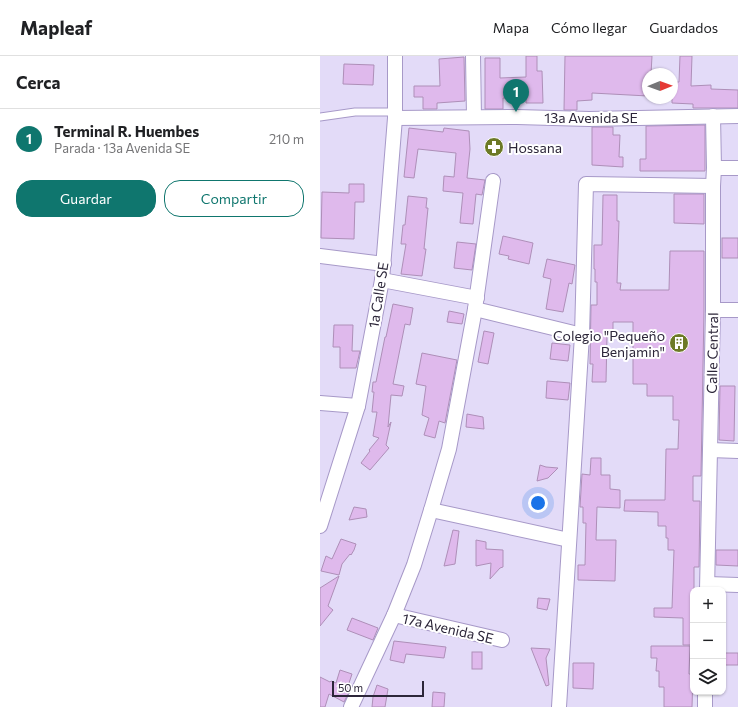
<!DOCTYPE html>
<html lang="es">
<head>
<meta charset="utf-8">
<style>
	:root { --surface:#fff; --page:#f2f2f2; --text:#202124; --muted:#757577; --line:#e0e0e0; --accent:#0f766e }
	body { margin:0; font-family:Commissioner,sans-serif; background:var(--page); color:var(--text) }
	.controls { position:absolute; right:12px; bottom:12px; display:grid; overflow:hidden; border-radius:8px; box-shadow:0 1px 3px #0004 }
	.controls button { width:36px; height:36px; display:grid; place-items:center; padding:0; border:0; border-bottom:1px solid var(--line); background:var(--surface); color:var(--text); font:20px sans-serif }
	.compass { position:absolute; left:322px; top:12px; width:36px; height:36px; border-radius:50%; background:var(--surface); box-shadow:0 1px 3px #0004; rotate:89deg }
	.scale { position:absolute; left:12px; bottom:10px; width:92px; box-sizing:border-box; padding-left:4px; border:2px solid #2c2639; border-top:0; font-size:11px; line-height:14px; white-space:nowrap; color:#2c2639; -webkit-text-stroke:3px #fff; paint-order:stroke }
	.you { position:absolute; left:218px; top:447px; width:14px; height:14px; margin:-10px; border:3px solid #fff; border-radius:50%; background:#1a73e8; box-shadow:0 0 0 6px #1a73e833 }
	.badge { display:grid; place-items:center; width:26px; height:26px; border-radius:50%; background:var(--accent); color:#fff; font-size:13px; font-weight:700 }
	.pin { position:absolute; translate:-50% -33px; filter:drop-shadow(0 1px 2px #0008) }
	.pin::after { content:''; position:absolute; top:21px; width:14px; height:12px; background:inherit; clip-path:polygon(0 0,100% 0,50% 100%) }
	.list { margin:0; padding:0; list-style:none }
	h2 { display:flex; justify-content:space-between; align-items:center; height:52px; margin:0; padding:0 16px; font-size:17px }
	h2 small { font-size:13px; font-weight:400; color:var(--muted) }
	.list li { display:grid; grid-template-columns:26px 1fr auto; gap:12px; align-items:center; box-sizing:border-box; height:60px; padding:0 16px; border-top:1px solid var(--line) }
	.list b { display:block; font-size:15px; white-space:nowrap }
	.list p { margin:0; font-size:13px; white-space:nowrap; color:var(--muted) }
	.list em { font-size:13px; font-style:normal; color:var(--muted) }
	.actions { display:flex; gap:8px; padding:12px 16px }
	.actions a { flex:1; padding:9px 0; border:1px solid var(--accent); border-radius:16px; text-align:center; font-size:14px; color:var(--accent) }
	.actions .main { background:var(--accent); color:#fff }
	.icon { flex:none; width:22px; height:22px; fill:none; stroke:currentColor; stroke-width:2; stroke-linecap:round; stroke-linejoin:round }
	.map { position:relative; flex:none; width:418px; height:651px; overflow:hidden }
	header { display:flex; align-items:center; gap:24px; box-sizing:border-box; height:56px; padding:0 20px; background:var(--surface); border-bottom:1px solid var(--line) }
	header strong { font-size:19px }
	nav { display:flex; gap:22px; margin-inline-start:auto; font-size:14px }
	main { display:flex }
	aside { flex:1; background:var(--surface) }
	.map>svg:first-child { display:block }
	.building { fill:#dfb9ec; stroke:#ae8fb8 }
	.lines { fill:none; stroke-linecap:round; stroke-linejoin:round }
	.lane-casing { stroke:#a799c8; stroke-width:9 }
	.street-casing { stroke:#a799c8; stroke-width:16 }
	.lane { stroke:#fff; stroke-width:7 }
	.street { stroke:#fff; stroke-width:14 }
	.labels { text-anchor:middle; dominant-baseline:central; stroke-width:4; stroke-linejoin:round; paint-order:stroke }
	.street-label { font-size:14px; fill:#2c2639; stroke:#fff }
	.poi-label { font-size:14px; fill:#2c2639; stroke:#fff; text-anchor:start }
</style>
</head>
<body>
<header>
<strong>Mapleaf</strong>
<nav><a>Mapa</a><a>Cómo llegar</a><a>Guardados</a></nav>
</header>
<main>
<aside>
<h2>Cerca<small></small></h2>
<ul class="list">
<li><span class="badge">1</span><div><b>Terminal R. Huembes</b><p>Parada · 13a Avenida SE</p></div><em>210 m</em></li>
</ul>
<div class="actions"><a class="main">Guardar</a><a>Compartir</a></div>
</aside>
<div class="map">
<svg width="418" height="651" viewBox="0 0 418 651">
	<rect width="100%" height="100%" fill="#e3dbf8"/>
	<g class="building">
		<polygon points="206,0 217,0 217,15 222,15 223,47 206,47 206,42 183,42 183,53 165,53 165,2 180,2 180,22 206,21"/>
		<polygon points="245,0 332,0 331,18 328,18 328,40 272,37 272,44 257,45 257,54 244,54"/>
		<polygon points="360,0 372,0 371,30 391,29 391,33 418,34 418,52 373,52 373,48 352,47 352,26 359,26"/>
		<polygon points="144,1 145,45 117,47 117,53 103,53 103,41 94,41 94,30 120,30 119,3"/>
		<polygon points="24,8 54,9 53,29 23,28"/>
		<polygon points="385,69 385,115 320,115 320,103 326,103 326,70"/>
		<polygon points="272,71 293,71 293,79 300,79 299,101 303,101 303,111 272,109"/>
		<polygon points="89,72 123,76 124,72 149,75 150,93 147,122 165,124 162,139 156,138 153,168 140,167 143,137 123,135 124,120 134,121 136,97 98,93 94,122 84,121"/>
		<polygon points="29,128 44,128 44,146 35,146 34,183 1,182 2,136 29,137"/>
		<polygon points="354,138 384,138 384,168 354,167"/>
		<polygon points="283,139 297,139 297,165 299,165 297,227 301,227 300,234 349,234 350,195 384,195 384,254 381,420 373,420 373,445 380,445 379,511 374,511 374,534 373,534 373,589 363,589 363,562 334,561 334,552 352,552 354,494 348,494 348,482 346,482 346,470 338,470 338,456 304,455 305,444 345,444 346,393 358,393 359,364 353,364 353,340 327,340 327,328 313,328 313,266 293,266 293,280 287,280 286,326 272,326 273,308 270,308 271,249 277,249 277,226 275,226 275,213 274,213 274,189 282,189"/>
		<polygon points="88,140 107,142 106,152 108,152 104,193 106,193 102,220 81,218 86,188 81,188 83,169 85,169"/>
		<polygon points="183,180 213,187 209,208 188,203 189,200 179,198"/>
		<rect x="402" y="182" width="16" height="20"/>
		<polygon points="137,186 156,188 152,214 134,212"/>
		<polygon points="227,203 255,209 252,228 249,227 243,256 226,253 231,223 223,221"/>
		<polygon points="73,248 93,252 90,269 85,268 73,328 84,330 82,340 71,339 68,371 71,366 66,389 69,392 50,414 41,407 50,395 49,394 59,382 53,380 57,356 52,356 54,336 52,336 53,326 56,326 65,281 66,281"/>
		<polygon points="129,255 144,258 142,268 127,266"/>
		<polygon points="14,269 33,269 32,295 40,295 36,312 20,312 20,291 13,291"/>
		<polygon points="164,275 174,277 168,308 158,306"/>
		<polygon points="232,287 250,289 248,305 230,303"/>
		<polygon points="102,297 137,304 125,367 119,365 115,382 104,379 109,362 102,359 106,330 96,328"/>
		<polygon points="227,325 250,327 248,344 226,342"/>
		<polygon points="400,330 415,330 414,385 399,384"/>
		<polygon points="147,358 163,361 164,373 146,371"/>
		<polygon points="271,402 281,402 281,419 290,419 290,433 300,434 300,452 277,451 276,484 296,484 295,525 258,524 258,509 265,509 266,467 263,467 263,451 260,451 262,418 270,419"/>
		<polygon points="220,409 226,411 238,412 228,422 217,425"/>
		<polygon points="34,451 46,453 47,461 29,464"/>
		<polygon points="133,474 139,475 135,508 124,510"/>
		<polygon points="21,483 36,488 34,494 31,499 30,498 22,508 19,519 1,515 6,500 12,503"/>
		<polygon points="156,484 166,486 166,493 183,494 183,511 180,512 170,523 171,507 156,510"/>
		<polygon points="396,494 418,494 418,510 396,509"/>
		<polygon points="19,520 8,550 13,554 0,570 0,532"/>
		<polygon points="218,542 230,543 227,554 217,552"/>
		<polygon points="32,562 58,572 53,584 27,574"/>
		<polygon points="74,585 126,591 124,602 86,598 84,607 70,604"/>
		<polygon points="331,590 370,590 369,618 373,618 372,651 344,651 344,631 339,631 339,615 336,615 337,602 331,602"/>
		<polygon points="211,592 230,593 226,602 229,629 226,630"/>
		<rect x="152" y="596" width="10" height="17"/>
		<rect x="403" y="597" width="15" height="12"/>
		<polygon points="253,607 274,607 273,633 253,632"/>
		<polygon points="20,614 32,618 27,633 30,634 24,646 9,638 5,651 0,651 0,621 10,626 11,625 16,627"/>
		<polygon points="57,629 68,633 65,651 52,651 53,641"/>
		<polygon points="113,636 125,637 124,651 112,651"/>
	</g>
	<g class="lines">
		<defs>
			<polyline id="lane" points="0,61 35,56 75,56"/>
			<g id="street">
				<polyline points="153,0 154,61"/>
				<polyline points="75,62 197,61 269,63 418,60"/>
				<polyline points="394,112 418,112"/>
				<polyline points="0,200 64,208"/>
				<polyline points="62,224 157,242"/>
				<polyline points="155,253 262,279"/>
				<polyline points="393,254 418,254"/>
				<polyline points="0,347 38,350"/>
				<polyline points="390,394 418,395"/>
				<polyline points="111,454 249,484"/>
				<polyline points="0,470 38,350 62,224 75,62 75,0"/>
				<polyline points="388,528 418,529"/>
				<polyline points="387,534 393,254 393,130 394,112 393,60"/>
				<polyline points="74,559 182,584"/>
				<polyline points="31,651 74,559 94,509 111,454 129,393 155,253 173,125"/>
				<polyline points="239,651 262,279 266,128 393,130"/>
				<polyline points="385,651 385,636"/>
			</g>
		</defs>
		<use href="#lane" class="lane-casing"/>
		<use href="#street" class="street-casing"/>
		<use href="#lane" class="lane"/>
		<use href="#street" class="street"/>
	</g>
	<defs>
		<symbol id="pharmacy-disc" viewBox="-11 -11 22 22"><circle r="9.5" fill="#6c7926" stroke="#fff"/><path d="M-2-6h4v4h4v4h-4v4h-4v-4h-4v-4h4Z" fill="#fff"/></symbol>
		<symbol id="building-disc" viewBox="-11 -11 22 22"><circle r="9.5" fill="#6c7926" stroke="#fff"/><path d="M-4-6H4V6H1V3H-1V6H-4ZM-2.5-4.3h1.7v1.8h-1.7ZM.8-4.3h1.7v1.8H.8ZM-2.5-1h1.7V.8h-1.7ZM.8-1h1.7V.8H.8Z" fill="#fff"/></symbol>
	</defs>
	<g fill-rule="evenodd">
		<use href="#pharmacy-disc" x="163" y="80" width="22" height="22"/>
		<use href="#building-disc" x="348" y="276" width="22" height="22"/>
	</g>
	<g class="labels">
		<g class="street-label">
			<text x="271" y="61">13a Avenida SE</text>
			<text transform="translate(58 239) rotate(-81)">1a Calle SE</text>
			<text transform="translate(392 297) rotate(-89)">Calle Central</text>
			<text transform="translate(128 572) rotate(13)">17a Avenida SE</text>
		</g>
		<g class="poi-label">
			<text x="188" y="91">Hossana</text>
			<text x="345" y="279" text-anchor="end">Colegio "Pequeño<tspan x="345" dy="16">Benjamin"</tspan></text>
		</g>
	</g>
</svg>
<div class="controls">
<button>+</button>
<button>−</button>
<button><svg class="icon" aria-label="layers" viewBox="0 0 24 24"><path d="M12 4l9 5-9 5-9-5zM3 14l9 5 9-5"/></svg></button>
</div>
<svg class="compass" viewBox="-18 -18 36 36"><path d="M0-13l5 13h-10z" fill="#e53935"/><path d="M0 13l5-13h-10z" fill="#757577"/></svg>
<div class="scale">50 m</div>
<div class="you"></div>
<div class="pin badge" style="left:196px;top:56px">1</div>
</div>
</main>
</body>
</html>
